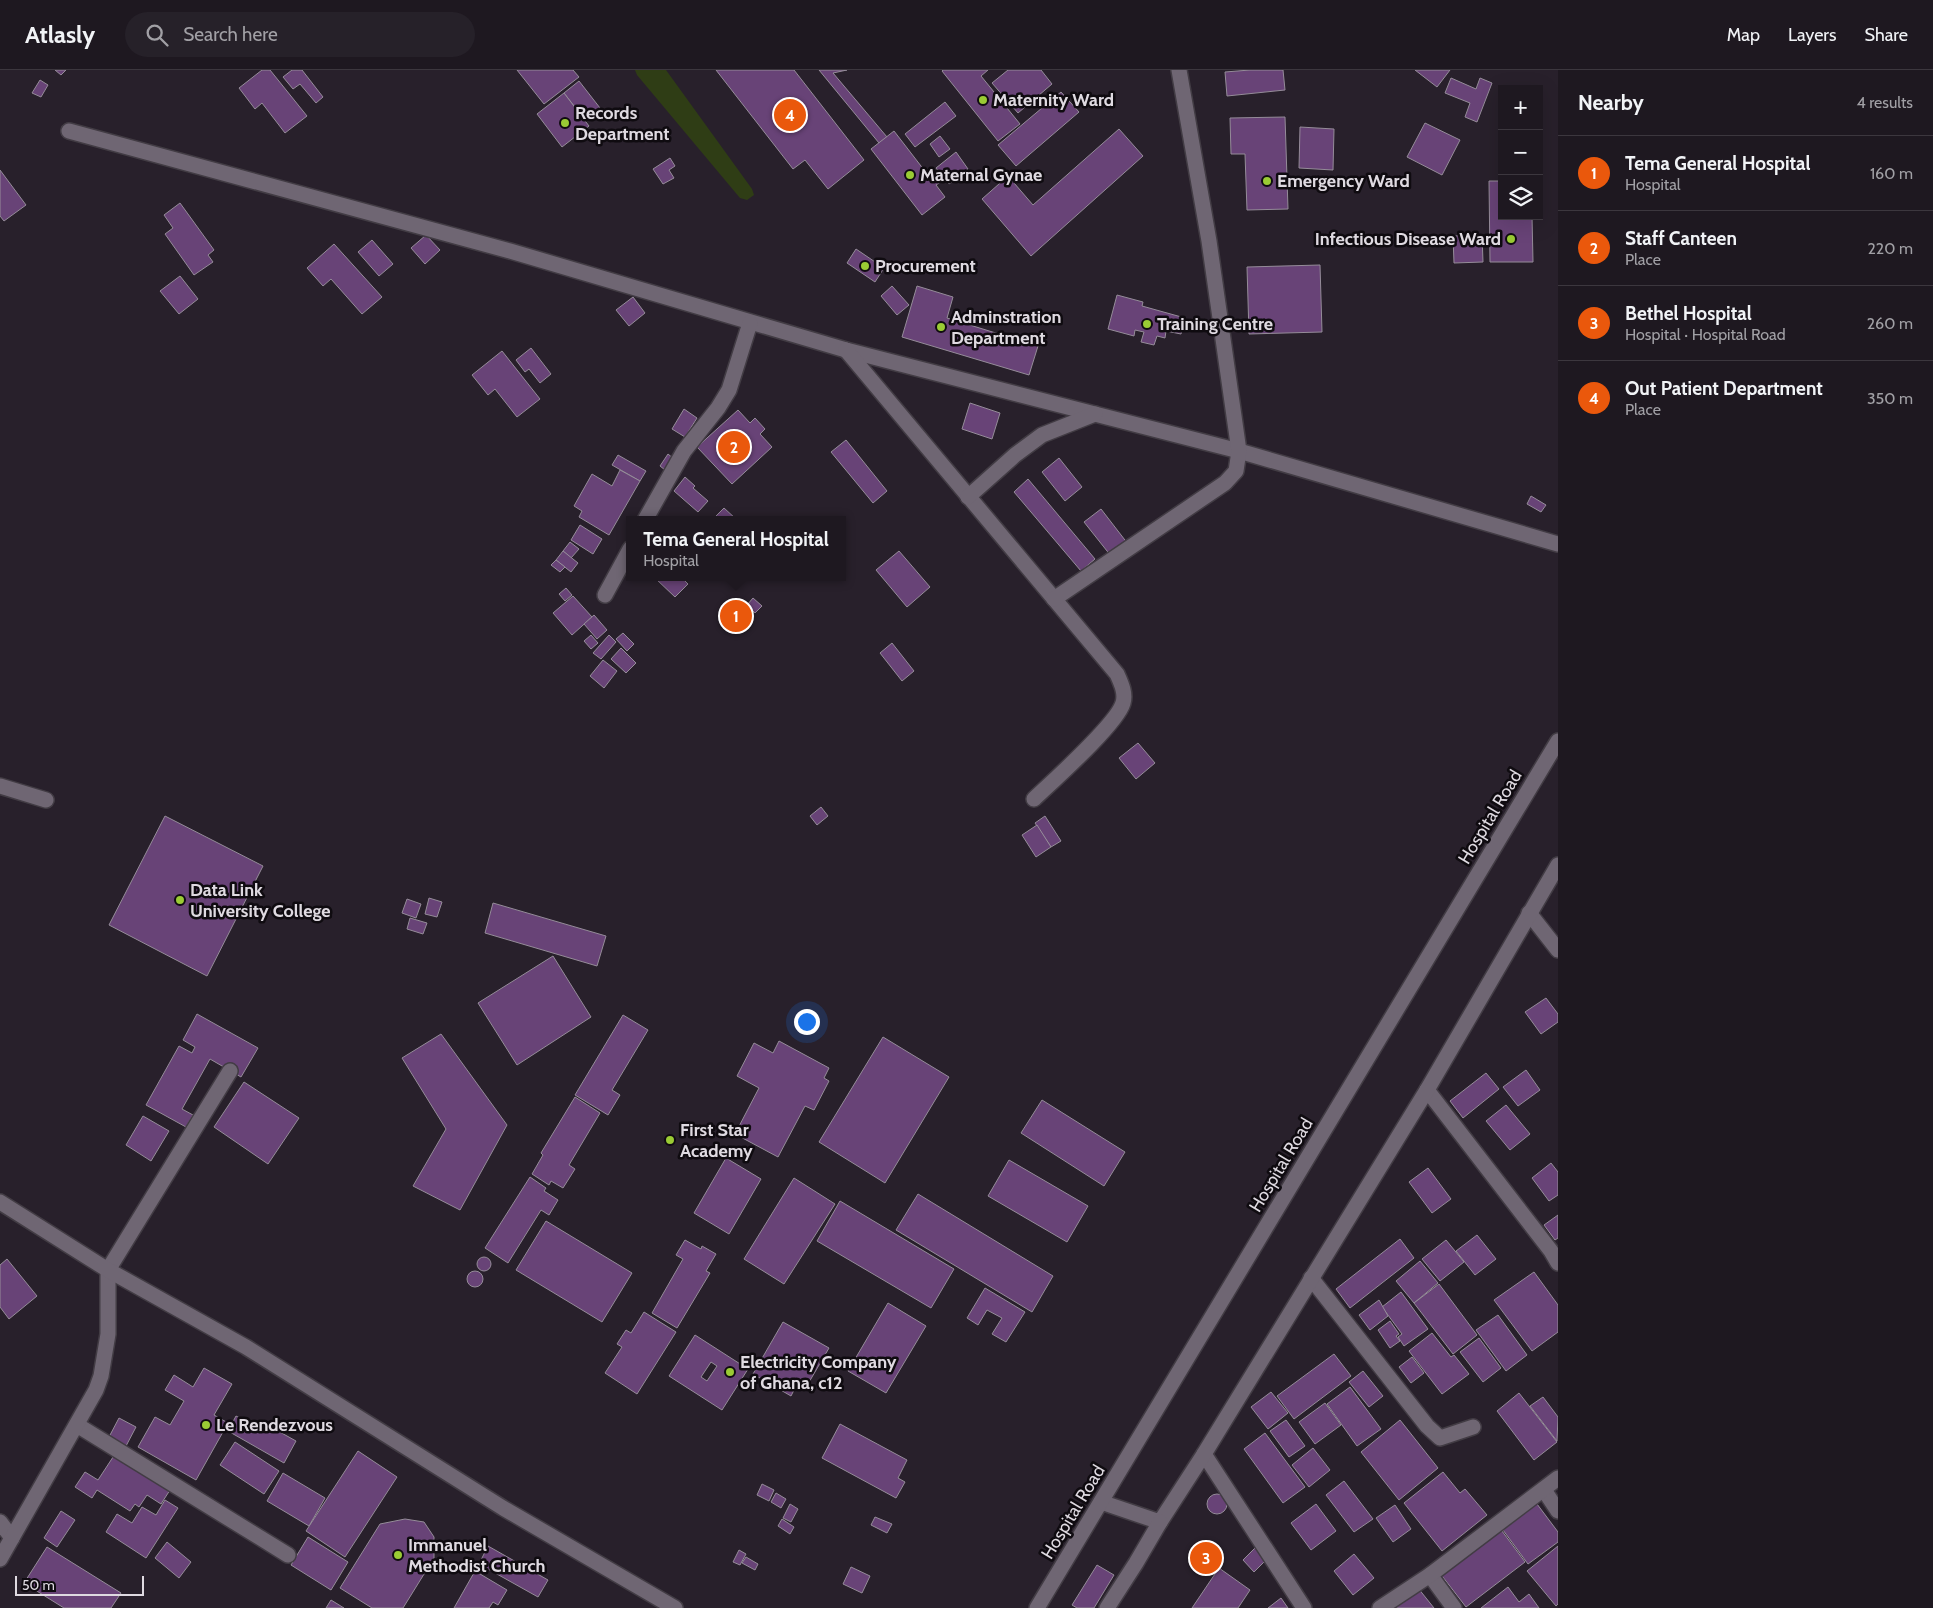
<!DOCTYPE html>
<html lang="en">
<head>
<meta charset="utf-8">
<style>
	:root { --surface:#1e1820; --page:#262129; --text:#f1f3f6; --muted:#a1a0a5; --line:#3c373e; --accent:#ea580c }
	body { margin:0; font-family:Cabin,sans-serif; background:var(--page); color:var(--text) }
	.controls { position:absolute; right:15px; top:15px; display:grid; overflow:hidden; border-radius:0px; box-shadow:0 5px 20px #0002 }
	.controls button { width:45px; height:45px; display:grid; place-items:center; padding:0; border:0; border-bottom:1px solid var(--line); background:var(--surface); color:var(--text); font:25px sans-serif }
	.scale { position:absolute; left:15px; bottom:12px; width:129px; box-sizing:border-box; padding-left:5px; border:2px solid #dfdae1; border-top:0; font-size:14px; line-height:18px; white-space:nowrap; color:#dfdae1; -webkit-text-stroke:4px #0f0b10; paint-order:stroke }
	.you { position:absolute; left:806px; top:951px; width:18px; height:18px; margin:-12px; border:4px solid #fff; border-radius:50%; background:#1a73e8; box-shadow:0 0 0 8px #1a73e833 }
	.badge { display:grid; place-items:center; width:32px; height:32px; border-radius:50%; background:var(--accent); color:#fff; font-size:16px; font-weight:700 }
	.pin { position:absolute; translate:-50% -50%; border:2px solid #fff; box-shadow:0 1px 5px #0006 }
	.popup { position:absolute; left:626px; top:446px; width:220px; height:65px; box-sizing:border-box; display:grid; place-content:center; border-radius:0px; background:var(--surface); filter:drop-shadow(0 1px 4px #0005); font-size:16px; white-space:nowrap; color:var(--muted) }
	.popup b { font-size:19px; color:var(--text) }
	.popup::after { content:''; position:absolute; left:50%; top:100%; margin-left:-10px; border:10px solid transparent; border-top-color:var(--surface) }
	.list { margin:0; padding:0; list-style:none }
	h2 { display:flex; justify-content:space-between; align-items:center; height:65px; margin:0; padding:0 20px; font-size:21px }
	h2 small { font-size:16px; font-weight:400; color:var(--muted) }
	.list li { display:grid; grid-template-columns:32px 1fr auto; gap:15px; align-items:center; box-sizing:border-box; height:75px; padding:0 20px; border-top:1px solid var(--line) }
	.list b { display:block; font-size:19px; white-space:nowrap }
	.list p { margin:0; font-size:16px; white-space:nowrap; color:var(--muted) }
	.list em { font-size:16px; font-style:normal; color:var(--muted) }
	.icon { flex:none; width:28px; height:28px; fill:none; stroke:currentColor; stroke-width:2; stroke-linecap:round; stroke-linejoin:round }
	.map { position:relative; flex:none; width:1558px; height:1538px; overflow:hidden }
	header { display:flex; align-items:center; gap:30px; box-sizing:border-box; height:70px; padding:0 25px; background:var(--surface); border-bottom:1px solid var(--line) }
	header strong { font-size:24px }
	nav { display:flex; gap:28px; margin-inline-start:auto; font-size:18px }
	.search { width:350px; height:45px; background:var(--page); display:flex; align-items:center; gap:12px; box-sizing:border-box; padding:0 18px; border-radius:28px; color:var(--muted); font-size:19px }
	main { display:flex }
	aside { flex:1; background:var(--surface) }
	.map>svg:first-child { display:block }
	.green { fill:#2f3d15 }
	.building { fill:#684377; stroke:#958c99; fill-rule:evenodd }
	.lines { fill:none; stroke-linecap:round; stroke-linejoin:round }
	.minor-casing { stroke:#423c44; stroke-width:18 }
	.tertiary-casing { stroke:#423c44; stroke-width:18 }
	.secondary-casing { stroke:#423c44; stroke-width:18 }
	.minor { stroke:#6f6673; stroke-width:15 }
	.tertiary { stroke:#6f6673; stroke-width:15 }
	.secondary { stroke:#6f6673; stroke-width:15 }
	.poi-dot { fill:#9acb34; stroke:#0f0b10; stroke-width:2 }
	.labels { text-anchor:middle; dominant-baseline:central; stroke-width:5; stroke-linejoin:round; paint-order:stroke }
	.poi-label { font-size:18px; font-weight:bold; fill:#dfdae1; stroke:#0f0b10; text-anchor:start }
	.street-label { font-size:18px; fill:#dfdae1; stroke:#0f0b10 }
</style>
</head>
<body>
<header>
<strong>Atlasly</strong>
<div class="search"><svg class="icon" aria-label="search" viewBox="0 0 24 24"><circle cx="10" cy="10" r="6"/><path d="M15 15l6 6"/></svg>Search here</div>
<nav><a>Map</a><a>Layers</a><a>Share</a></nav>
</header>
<main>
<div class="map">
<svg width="1558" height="1538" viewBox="0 0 1558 1538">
	<rect width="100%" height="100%" fill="#28202b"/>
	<polygon class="green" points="635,0 666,0 752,119 754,125 747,130 740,128 637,5"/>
	<g class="building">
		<polygon points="55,0 66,0 61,5"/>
		<polygon points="262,0 270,0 307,46 285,63 262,33 255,39 239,18"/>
		<polygon points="292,0 302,0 323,27 316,33 300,14 293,19 283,7"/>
		<polygon points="517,0 573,0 579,7 544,34"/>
		<polygon points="716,0 794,0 864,90 828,119 805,90 793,99"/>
		<polygon points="819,0 847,0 833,3 887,67 879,73"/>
		<polygon points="943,0 988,0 981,6 1020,54 998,71 942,1"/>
		<polygon points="1008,0 1041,0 1052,14 1018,43 992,13"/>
		<polygon points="1250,0 1283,0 1285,20 1227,26 1225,2"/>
		<polygon points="1415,0 1450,0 1437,17"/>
		<polygon points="1451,8 1476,19 1480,8 1492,13 1477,52 1465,47 1470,33 1445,23"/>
		<polygon points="40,10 48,15 41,27 32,23"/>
		<polygon points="579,11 600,38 585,50 564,23"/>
		<polygon points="1061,22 1079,42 1016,96 998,75"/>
		<polygon points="564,23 589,56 562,77 537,44"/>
		<polygon points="945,32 956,46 915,77 905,64"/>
		<polygon points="1285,47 1288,139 1247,140 1245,84 1231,84 1230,48"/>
		<polygon points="1425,53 1460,70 1442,105 1407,87"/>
		<polygon points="1300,57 1334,59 1333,100 1299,98"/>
		<polygon points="1119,59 1143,86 1031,186 982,129 1008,106 1033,135"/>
		<polygon points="894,61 931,109 939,102 936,98 956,82 968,99 949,114 945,109 936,115 945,127 922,145 871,79"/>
		<polygon points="940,66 950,79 939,87 930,74"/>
		<polygon points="670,88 675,96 669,100 674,108 663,114 653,99"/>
		<polygon points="0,100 26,135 4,151 0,146"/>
		<polygon points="1489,111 1502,111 1502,146 1532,146 1533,192 1490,192"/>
		<polygon points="180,133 214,180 208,185 213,192 194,205 165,164 173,158 164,145"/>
		<polygon points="426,165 440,180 425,194 411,178"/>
		<polygon points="1482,165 1483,192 1454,193 1453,166"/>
		<polygon points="372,170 393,194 379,206 358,182"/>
		<polygon points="334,174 382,227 362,244 331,209 323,216 307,198"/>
		<polygon points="856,179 884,198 875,212 847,193"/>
		<polygon points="1320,195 1322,262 1249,264 1247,197"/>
		<polygon points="180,206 198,229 179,244 160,221"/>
		<polygon points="892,216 909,235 897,245 881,226"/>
		<polygon points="917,216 953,227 947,248 1038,276 1029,305 902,267"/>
		<polygon points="1117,225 1143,232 1142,236 1185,248 1181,264 1166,261 1165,268 1157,266 1154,275 1141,272 1144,262 1135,260 1134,266 1108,259"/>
		<polygon points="633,227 645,243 629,256 616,240"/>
		<polygon points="531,278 551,304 540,313 529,299 525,302 516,290"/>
		<polygon points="502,281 540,329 517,347 495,319 488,325 472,305"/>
		<polygon points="970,333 1000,343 992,369 962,359"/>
		<polygon points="684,339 697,348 685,367 672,359"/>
		<polygon points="738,340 750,353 755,348 765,359 760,364 772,377 732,414 697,377"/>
		<polygon points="846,370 887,421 873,433 831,382"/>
		<polygon points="668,384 674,389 665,400 660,396"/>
		<polygon points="618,385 646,401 640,411 612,395"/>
		<polygon points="1059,388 1082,417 1065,431 1042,402"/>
		<polygon points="620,400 640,411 609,465 579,447 582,441 574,436 592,404 612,416"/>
		<polygon points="685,407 695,416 693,418 708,431 698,442 674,421"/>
		<polygon points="1028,409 1095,489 1081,501 1014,422"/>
		<polygon points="1531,426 1546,435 1541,442 1527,434"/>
		<polygon points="724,438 736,449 716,450 714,448"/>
		<polygon points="1101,439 1128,474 1111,486 1084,452"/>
		<polygon points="580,455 602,469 593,484 571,470"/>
		<polygon points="570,472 579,479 571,488 563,481"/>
		<polygon points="563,481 578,493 571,502 556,490"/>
		<polygon points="899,481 930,517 907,537 876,500"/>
		<polygon points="556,490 565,497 560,502 551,495"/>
		<polygon points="681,507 688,514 675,527 655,508"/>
		<polygon points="566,518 572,525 565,531 559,524"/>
		<polygon points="573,526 592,547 572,565 553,543"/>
		<polygon points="753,528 762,536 755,543 747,535"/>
		<polygon points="594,545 607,560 597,569 584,554"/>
		<polygon points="623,563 634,574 627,581 616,569"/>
		<polygon points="591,565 598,573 591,579 584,571"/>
		<polygon points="609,565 616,572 601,589 593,583"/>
		<polygon points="892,573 914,601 902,611 880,583"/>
		<polygon points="621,578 636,593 626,603 611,589"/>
		<polygon points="603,590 617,601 604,618 590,606"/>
		<polygon points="1138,673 1155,693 1136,709 1119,688"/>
		<polygon points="821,737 828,746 817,755 810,746"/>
		<polygon points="165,746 263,796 207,906 109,855"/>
		<polygon points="1045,746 1061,771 1051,777 1035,753"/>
		<polygon points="1037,755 1051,777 1036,787 1022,765"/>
		<polygon points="429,828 442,832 437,847 425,844"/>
		<polygon points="407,829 421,834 416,848 402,843"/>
		<polygon points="493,833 606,866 597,896 485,863"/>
		<polygon points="410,848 427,853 423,864 407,859"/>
		<polygon points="553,886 591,947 517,995 478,933"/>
		<polygon points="1546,928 1558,944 1558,952 1541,964 1525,942"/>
		<polygon points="197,944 258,978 241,1007 210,989 182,1039 193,1045 186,1057 146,1035 179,976 192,983 195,977 183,970"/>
		<polygon points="623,945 648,960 612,1020 620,1025 608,1045 575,1025"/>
		<polygon points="441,964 507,1055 460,1140 413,1116 446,1059 402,988"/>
		<polygon points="883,967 949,1007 885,1113 819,1072"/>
		<polygon points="779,971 829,998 824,1008 829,1011 814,1040 805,1036 778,1087 735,1064 759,1018 737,1006 754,973 773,983"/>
		<polygon points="1526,1000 1540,1020 1518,1036 1503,1017"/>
		<polygon points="1486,1003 1499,1019 1463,1048 1450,1031"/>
		<polygon points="244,1012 299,1048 268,1094 214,1057"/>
		<polygon points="575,1027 600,1043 569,1095 575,1099 563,1118 551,1111 549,1115 532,1104 543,1085 541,1083"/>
		<polygon points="1042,1030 1125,1082 1104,1116 1021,1063"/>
		<polygon points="1506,1035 1530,1064 1510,1080 1486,1051"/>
		<polygon points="143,1046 169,1061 151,1091 126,1075"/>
		<polygon points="726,1088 761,1109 729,1164 694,1143"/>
		<polygon points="1009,1090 1088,1136 1067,1172 988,1126"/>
		<polygon points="1551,1093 1558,1102 1558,1125 1549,1131 1532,1108"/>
		<polygon points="1428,1098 1451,1129 1432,1143 1409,1112"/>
		<polygon points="530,1107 546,1118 544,1121 558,1130 549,1145 541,1140 508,1193 485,1178"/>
		<polygon points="794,1108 835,1134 784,1214 744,1189"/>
		<polygon points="918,1124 1053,1206 1032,1242 896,1160"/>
		<polygon points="840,1131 954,1199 931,1238 817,1171"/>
		<polygon points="1558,1145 1558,1168 1555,1170 1544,1155"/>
		<polygon points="546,1151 632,1203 602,1252 516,1200"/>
		<polygon points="1477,1165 1496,1189 1475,1205 1456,1181"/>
		<polygon points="1400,1169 1414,1188 1350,1238 1336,1219"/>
		<polygon points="685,1170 701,1179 702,1176 716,1184 706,1201 710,1203 677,1258 652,1243 683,1189 676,1185"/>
		<polygon points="1446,1170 1464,1192 1440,1211 1422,1189"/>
		<circle cx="484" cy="1194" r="7"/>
		<polygon points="7,1189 37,1226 9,1249 0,1237 0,1195"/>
		<polygon points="1420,1191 1438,1213 1414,1233 1396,1211"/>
		<circle cx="475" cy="1209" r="8"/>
		<polygon points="1534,1202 1558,1235 1558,1262 1532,1281 1494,1230"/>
		<polygon points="1439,1214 1477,1265 1453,1284 1414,1233"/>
		<polygon points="985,1218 1025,1242 1006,1272 992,1264 1002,1248 987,1240 978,1255 967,1248"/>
		<polygon points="1401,1222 1428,1259 1404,1276 1398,1267 1402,1264 1382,1237"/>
		<polygon points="1379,1230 1388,1246 1370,1260 1359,1245"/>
		<polygon points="888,1233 926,1256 886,1323 848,1301"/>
		<polygon points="644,1242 676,1262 637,1324 605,1303 622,1277 617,1274 626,1260 631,1263"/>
		<polygon points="1498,1245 1527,1285 1506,1301 1476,1260"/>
		<polygon points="1390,1251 1399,1264 1396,1266 1400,1271 1390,1278 1378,1260"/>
		<polygon points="783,1252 829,1278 805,1319 797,1314 791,1326 753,1304"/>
		<polygon points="1432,1263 1451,1287 1454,1285 1469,1304 1442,1324 1409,1281"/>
		<path d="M695,1265l53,34 -26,41 -53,-34zM711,1292l6,4 -10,15 -6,-4z"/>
		<polygon points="1479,1268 1501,1298 1483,1312 1460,1282"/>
		<polygon points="1334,1284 1351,1306 1294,1349 1277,1326"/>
		<polygon points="1412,1287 1424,1303 1411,1313 1399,1297"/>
		<polygon points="204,1298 232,1314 214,1345 228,1353 196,1410 138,1377 155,1347 170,1355 184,1331 165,1320 174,1305 193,1317"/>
		<polygon points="1363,1301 1383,1326 1369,1337 1349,1312"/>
		<polygon points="1350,1317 1381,1359 1357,1376 1327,1334"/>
		<polygon points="1271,1322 1288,1343 1268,1359 1251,1337"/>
		<polygon points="1519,1323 1557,1372 1534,1390 1497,1341"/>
		<polygon points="1543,1327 1558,1347 1557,1371 1530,1336"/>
		<polygon points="1325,1333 1341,1355 1315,1374 1299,1352"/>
		<polygon points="236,1346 257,1357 260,1351 296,1371 284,1393 228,1361"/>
		<polygon points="119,1348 136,1357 126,1376 109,1367"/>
		<polygon points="1286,1350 1305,1376 1289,1387 1270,1361"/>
		<polygon points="1400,1350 1438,1398 1399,1430 1361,1382"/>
		<polygon points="840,1354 907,1390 898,1408 905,1412 896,1428 822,1388"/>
		<polygon points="1265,1363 1305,1417 1283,1433 1244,1379"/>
		<polygon points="235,1372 279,1401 264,1424 220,1395"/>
		<polygon points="1313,1378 1330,1400 1309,1417 1292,1395"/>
		<polygon points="358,1381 397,1407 345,1487 306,1461"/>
		<polygon points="115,1384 170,1420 161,1434 147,1425 139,1437 135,1434 130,1441 97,1420 92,1428 75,1417 85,1402 98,1410"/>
		<polygon points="1443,1402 1460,1423 1465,1419 1487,1445 1442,1481 1404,1433"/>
		<polygon points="283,1403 325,1428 309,1456 267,1431"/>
		<polygon points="1344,1411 1373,1449 1354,1462 1326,1425"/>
		<polygon points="762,1414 774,1420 769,1431 757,1425"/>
		<polygon points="776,1423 786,1429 781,1438 771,1432"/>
		<circle cx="1217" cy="1434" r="10"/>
		<polygon points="165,1430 178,1438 146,1488 106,1462 117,1444 132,1453 142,1437 156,1445"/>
		<polygon points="790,1434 798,1439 791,1452 783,1448"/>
		<polygon points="1316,1434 1336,1461 1311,1480 1291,1453"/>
		<polygon points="1537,1434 1558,1462 1558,1472 1528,1494 1503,1460"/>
		<polygon points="1395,1435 1411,1459 1393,1472 1376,1448"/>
		<polygon points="61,1441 75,1450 57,1477 44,1468"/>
		<polygon points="875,1447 892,1454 887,1463 871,1455"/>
		<polygon points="405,1449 424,1452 434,1467 434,1488 403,1538 372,1538 340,1518 380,1454"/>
		<polygon points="782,1449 794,1457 790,1464 778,1456"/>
		<polygon points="1499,1457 1525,1492 1466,1537 1439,1502"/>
		<polygon points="308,1467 348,1492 331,1520 291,1495"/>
		<polygon points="167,1472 191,1492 179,1508 155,1488"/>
		<polygon points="1258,1475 1269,1487 1254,1502 1243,1490"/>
		<polygon points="488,1476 548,1510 538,1527 479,1494"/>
		<polygon points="1558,1476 1558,1534 1556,1536 1527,1501"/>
		<polygon points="47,1477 121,1523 111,1538 64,1538 24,1513"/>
		<polygon points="739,1480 746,1484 740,1495 733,1492"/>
		<polygon points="1354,1484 1374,1508 1353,1525 1334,1501"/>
		<polygon points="746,1487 758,1494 755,1500 742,1493"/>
		<polygon points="1097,1495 1114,1505 1094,1538 1077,1538 1072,1535"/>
		<polygon points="851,1497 870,1506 862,1523 843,1514"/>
		<polygon points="1219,1498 1250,1520 1238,1538 1192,1538"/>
		<polygon points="475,1501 507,1520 498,1535 493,1532 489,1538 454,1538"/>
		<polygon points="1508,1517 1519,1532 1529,1524 1539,1538 1481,1538"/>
		<polygon points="1418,1518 1434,1538 1391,1538"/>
		<polygon points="1281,1528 1288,1538 1268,1538"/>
		<polygon points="331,1530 344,1538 326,1538"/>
	</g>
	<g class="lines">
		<defs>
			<g id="minor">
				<polyline points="69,61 510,181 846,280 1239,381 1558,474"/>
				<path d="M846,280l271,324c4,9 9,19 6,29 -6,21 -70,78 -89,96"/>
				<polyline points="968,427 1015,385 1042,365 1095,344"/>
				<polyline points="645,450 684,381 718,338 729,320 750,253"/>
				<polyline points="605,525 630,479"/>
				<polyline points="1054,529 1225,413 1236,401 1239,381 1209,171 1179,0"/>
				<polyline points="0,716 46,730"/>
				<polyline points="1529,843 1558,880"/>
				<polyline points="1427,1020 1551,1181 1558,1193"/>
				<polyline points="1311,1208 1427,1356 1440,1368 1473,1357"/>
				<polyline points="77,1355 288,1485"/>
				<polyline points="1204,1384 1304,1538"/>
				<polyline points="1544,1420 1558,1441"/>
				<polyline points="1101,1432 1160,1452 1204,1384 1427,1020 1558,795"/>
				<polyline points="0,1452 12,1468"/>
				<polyline points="0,1489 96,1320 101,1306 108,1264 108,1200 230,1001"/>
				<polyline points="1430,1505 1454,1538"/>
				<polyline points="1107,1538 1136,1493 1160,1452"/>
				<polyline points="1380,1538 1430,1505 1558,1408"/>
			</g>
			<polyline id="tertiary" points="0,1132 108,1200 246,1277 503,1438 675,1538"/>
			<polyline id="secondary" points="1037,1538 1558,671"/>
		</defs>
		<use href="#minor" class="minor-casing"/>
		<use href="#tertiary" class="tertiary-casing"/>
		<use href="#secondary" class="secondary-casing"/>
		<use href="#minor" class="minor"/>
		<use href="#tertiary" class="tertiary"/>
		<use href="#secondary" class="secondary"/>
	</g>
	<g class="poi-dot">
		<circle cx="983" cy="30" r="5"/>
		<circle cx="565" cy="53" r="5"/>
		<circle cx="910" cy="105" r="5"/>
		<circle cx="1267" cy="111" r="5"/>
		<circle cx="1511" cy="169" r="5"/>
		<circle cx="865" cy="196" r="5"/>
		<circle cx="1147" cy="254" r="5"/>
		<circle cx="941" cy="257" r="5"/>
		<circle cx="180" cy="830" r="5"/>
		<circle cx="670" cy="1070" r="5"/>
		<circle cx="730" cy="1302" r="5"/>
		<circle cx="206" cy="1355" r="5"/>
		<circle cx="398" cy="1485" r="5"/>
	</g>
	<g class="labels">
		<g class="poi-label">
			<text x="993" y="30">Maternity Ward</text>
			<text x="575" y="43">Records<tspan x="575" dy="21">Department</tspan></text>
			<text x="920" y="105">Maternal Gynae</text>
			<text x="1277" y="111">Emergency Ward</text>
			<text x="1501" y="169" text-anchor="end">Infectious Disease Ward</text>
			<text x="875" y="196">Procurement</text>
			<text x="951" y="247">Adminstration<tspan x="951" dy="21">Department</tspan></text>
			<text x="1157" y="254">Training Centre</text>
			<text x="190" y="820">Data Link<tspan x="190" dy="21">University College</tspan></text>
			<text x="680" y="1060">First Star<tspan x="680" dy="21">Academy</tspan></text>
			<text x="740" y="1292">Electricity Company<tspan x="740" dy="21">of Ghana, c12</tspan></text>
			<text x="216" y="1355">Le Rendezvous</text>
			<text x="408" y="1475">Immanuel<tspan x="408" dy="21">Methodist Church</tspan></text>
		</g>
		<g class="street-label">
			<text transform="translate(1490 747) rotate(-59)">Hospital Road</text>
			<text transform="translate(1281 1095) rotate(-59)">Hospital Road</text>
			<text transform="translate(1073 1442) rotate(-59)">Hospital Road</text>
		</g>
	</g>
</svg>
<div class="controls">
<button>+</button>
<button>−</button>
<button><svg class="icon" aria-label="layers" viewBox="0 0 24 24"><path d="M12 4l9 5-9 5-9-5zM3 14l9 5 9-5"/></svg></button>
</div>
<div class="scale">50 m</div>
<div class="you"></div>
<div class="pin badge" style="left:736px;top:546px">1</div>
<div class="popup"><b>Tema General Hospital</b>Hospital</div>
<div class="pin badge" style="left:734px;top:377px">2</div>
<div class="pin badge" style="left:1206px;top:1488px">3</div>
<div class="pin badge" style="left:790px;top:45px">4</div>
</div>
<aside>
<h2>Nearby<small>4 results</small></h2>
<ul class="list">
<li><span class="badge">1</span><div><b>Tema General Hospital</b><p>Hospital</p></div><em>160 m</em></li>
<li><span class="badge">2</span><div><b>Staff Canteen</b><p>Place</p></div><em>220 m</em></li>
<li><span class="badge">3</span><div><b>Bethel Hospital</b><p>Hospital · Hospital Road</p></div><em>260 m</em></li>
<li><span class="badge">4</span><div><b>Out Patient Department</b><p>Place</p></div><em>350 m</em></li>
</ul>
</aside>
</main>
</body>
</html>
